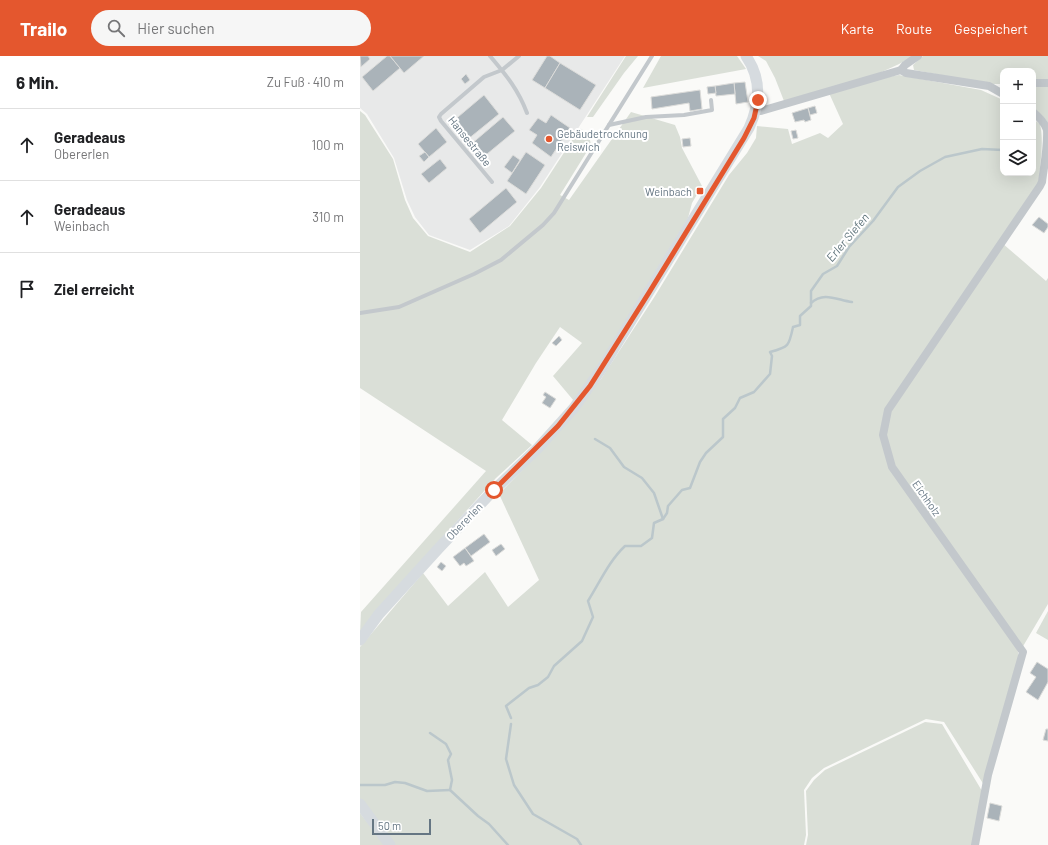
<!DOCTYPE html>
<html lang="de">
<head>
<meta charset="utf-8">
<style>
	:root { --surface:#fff; --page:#f6f6f6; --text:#202124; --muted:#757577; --line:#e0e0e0; --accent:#e4572e }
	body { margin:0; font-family:Barlow,sans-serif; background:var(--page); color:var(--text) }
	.controls { position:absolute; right:12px; top:12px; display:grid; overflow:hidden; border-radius:8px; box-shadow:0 4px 16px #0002 }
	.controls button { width:36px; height:36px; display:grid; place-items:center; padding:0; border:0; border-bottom:1px solid var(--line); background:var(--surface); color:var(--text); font:20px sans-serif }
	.scale { position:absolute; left:12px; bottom:10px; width:59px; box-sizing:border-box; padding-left:4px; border:2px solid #657683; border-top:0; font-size:11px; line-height:14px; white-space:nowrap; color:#657683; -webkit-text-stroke:3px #fff; paint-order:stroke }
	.stop { position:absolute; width:12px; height:12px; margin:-9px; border:3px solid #e4572e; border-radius:50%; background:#fff }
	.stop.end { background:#e4572e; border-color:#fff; box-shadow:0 1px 4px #0008 }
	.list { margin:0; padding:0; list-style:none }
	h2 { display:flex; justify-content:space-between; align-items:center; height:52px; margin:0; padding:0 16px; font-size:17px }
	h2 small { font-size:13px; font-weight:400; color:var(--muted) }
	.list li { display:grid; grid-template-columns:26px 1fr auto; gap:12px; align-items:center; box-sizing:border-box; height:72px; padding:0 16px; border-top:1px solid var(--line) }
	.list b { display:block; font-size:15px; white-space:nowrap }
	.list p { margin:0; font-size:13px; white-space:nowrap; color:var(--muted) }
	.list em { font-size:13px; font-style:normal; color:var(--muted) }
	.icon { flex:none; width:22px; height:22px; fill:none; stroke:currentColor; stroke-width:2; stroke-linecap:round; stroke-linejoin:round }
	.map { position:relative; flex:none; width:688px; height:789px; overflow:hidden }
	header { display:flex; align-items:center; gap:24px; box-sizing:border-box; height:56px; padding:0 20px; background:var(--accent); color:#fff }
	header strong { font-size:19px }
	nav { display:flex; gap:22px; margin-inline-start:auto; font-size:14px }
	.search { width:280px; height:36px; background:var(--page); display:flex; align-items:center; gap:10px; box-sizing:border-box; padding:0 14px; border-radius:22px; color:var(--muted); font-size:15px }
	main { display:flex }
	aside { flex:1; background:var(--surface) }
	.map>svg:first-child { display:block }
	.built { fill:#e8e9e9 }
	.green { fill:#dadfd7 }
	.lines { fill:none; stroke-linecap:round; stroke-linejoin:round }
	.stream { stroke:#bbc7cb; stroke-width:2.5 }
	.building { fill:#aab3b9; stroke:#dcdcda }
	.lane { stroke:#c3c8cc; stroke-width:4 }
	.street { stroke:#c3c8cc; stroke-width:8 }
	.secondary { stroke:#d6dbdf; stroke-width:11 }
	.route { stroke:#e4572e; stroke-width:5 }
	.poi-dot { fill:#e4572e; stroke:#fff; stroke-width:1.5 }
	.labels { text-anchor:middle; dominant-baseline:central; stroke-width:4; stroke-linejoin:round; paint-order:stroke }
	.poi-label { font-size:11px; fill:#657683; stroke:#fff; text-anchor:start }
	.street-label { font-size:11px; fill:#657683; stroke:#fff }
	.water-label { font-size:12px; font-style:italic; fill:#60757c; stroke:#fff }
</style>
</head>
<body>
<header>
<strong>Trailo</strong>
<div class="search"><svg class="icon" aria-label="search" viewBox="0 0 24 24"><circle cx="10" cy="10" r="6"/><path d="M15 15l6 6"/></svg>Hier suchen</div>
<nav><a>Karte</a><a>Route</a><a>Gespeichert</a></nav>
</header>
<main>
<aside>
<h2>6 Min.<small>Zu Fuß · 410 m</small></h2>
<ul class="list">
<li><svg class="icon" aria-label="ahead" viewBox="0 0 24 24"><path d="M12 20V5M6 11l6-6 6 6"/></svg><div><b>Geradeaus</b><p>Obererlen</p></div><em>100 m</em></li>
<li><svg class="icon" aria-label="ahead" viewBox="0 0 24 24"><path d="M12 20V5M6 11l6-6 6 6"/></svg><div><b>Geradeaus</b><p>Weinbach</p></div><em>310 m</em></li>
<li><svg class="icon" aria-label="arrive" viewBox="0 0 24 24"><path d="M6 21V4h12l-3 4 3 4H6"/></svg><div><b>Ziel erreicht</b></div></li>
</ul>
</aside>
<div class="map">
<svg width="688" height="789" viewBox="0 0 688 789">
	<rect width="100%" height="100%" fill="#fafaf8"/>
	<polygon class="built" points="0,0 265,0 180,131 149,170 110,194 69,179 55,161 47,144 34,102 7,58 0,52"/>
	<g class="green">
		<polygon points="266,0 278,0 264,17 233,61 227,61"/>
		<polygon points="301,0 377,0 386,13 283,32"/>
		<path d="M398,0h155c-37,23 -86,35 -129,45l-9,-23 -9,-17z"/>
		<polygon points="563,0 688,0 688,25 673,26 673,15 643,15 643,28 630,28 554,14 553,9"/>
		<path d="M539,19l82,15 22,10v73h30v-54l7,5c4,19 0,39 -1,58l-152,228 -1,43 130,193 2,6v9l-34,124 -40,-63 -18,-3 -102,49 -12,10 -8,12 2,45 -2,10h-409l-35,-46v-152l63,-74 25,33 37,-34 23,35 31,-27 -40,-86 37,-38 65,-77 54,-83 74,-121 18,-22 9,-15 1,-12 31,3 4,15 28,-11 8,5 15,-14 -14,-31 37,-12z"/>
		<polygon points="688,29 688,67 686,64 673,55 673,30"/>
		<polygon points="0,55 5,59 33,103 45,144 53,162 68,180 110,196 150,170 181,132 220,72 229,79 231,89 200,139 209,144 271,56 315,69 320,81 322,92 342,130 332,147 328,162 236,313 214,345 193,320 222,287 200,271 176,307 142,364 172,389 136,422 16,555 0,578 1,556 126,415 0,332"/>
		<polygon points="642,187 686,225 688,222 688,548 662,592 534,410 525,379 529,355"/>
		<polygon points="688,555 688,584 676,577"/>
		<polygon points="565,666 582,668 622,735 613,789 446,789 448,779 446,735 454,724 465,714"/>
		<polygon points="0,757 24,788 25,789 0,789"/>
	</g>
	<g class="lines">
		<g class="stream">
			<path d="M451,247c13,-12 26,-3 41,-1"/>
			<polyline points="235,383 250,392 264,411 282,422 294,437 303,463"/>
			<path d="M151,662l-5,-12 23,-18 9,-3 10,-8 6,-11 28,-25 11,-24 -5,-16c12,-19 21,-40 37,-55h16l11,-8 2,-15 9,-4 4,-6 1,-7 14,-16 8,-2 10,-26 6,-9 17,-16v-18l12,-11 5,-10 14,-6 16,-18 2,-18 -2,-4c19,-5 19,-6 23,-25l7,-2v-9l11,-10v-15l12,-17 14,-8 12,-19 24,-26 25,-34 22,-16 25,-14 37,-8 21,1"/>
			<polyline points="151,668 146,703 154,729 173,758 217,783 221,789"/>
			<polyline points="70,677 86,688 91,698 88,704 92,724 90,734 118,760 129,768 148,789"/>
			<polyline points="0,729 25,729 35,726 45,727 67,735 90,734"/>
		</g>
	</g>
	<g class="building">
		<polygon points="0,0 8,0 10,3 1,11"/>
		<polygon points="27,0 30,0 40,12 13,35 2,21"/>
		<polygon points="30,0 64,0 44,17"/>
		<polygon points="187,0 190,0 200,7 185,32 172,24"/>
		<polygon points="200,7 236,29 220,54 185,32"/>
		<polygon points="106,18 110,24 105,28 101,23"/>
		<polygon points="385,26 388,46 376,48 374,27"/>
		<polygon points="374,27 375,38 356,40 355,30"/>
		<polygon points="355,30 356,37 348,38 347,31"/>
		<polygon points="340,34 342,53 330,55 329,47 292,53 291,41"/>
		<polygon points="124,39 139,58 107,84 92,66"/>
		<polygon points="455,50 457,57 450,59 448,52"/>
		<polygon points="448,52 451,64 445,66 444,64 435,66 432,57"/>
		<polygon points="191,59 210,72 191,101 172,87 177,79 169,74 178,62 186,67"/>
		<polygon points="143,61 155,75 121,103 110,89"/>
		<polygon points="76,72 87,86 69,101 58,88"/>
		<polygon points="436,74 438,82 433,83 431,75"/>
		<polygon points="330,82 331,90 323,91 322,83"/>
		<polygon points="65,96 69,101 64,106 59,100"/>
		<polygon points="166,96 185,109 166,138 147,125"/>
		<polygon points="153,99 160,104 152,117 144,111"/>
		<polygon points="80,103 87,112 69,127 61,118"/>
		<polygon points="146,132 157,146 120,177 109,163"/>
		<polygon points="679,161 688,168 688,171 684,177 672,169"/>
		<polygon points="199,280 202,284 196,290 192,287"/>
		<polygon points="185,336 196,343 190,352 182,347 186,341 183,339"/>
		<polygon points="124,478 130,486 111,500 105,492"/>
		<polygon points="141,488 145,493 136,500 132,494"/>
		<polygon points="105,492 114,505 106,510 104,507 100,510 93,501"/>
		<polygon points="81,506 86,510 82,515 77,511"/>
		<polygon points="677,606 688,613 688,626 678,644 666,636 676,621 670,617"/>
		<polygon points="686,673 688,673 688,685 683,684"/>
		<polygon points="630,747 642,750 639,765 627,762"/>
	</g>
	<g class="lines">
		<g class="lane">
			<path d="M130,0c16,19 28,33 37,57"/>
			<polyline points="249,69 286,61 324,59 352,54 351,44"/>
			<polyline points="132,126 81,65 79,61 81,58 124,21 142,14 159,0"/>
			<polyline points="0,257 39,251 114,218 141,204 183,169 194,157 292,0"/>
		</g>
		<g class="street">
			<polyline points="541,14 545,9 558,0"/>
			<polyline points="673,27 688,27"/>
			<polyline points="396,54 401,55 541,14 546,17 629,30 643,38"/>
			<path d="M615,789l13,-70 35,-123 -131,-185 -9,-32 5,-25 152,-224 2,-4c2,-16 6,-36 5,-52 -2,-7 -8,-13 -14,-18"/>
		</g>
		<g class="secondary">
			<path d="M0,584l19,-26 60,-66 52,-55 47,-45 36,-40 30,-43 145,-237c11,-24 13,-49 -3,-72"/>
			<polyline points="0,748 30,789"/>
		</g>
	</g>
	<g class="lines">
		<polyline class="route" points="134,434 198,370 230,330 290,235 384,82 394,62 398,44"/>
	</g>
	<g class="poi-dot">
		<circle cx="189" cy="83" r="4"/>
		<rect x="336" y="131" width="8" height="8" rx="2"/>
	</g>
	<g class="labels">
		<g class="poi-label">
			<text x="197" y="77">Gebäudetrocknung<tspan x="197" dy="13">Reiswich</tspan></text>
			<text x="332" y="135" text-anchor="end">Weinbach</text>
		</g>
		<g class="street-label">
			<text transform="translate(110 85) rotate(51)">Hansestraße</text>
			<text transform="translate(567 442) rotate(55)">Eichholz</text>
			<text transform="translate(104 465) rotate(-46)">Obererlen</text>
		</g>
		<g class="water-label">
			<text transform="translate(487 181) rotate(-50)">Erler Siefen</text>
		</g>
	</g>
</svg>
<div class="controls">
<button>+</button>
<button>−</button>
<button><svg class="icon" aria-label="layers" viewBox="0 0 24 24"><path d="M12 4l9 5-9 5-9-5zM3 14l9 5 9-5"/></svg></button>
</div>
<div class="scale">50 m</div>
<div class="stop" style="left:134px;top:434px"></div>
<div class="stop end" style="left:398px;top:44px"></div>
</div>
</main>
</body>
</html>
